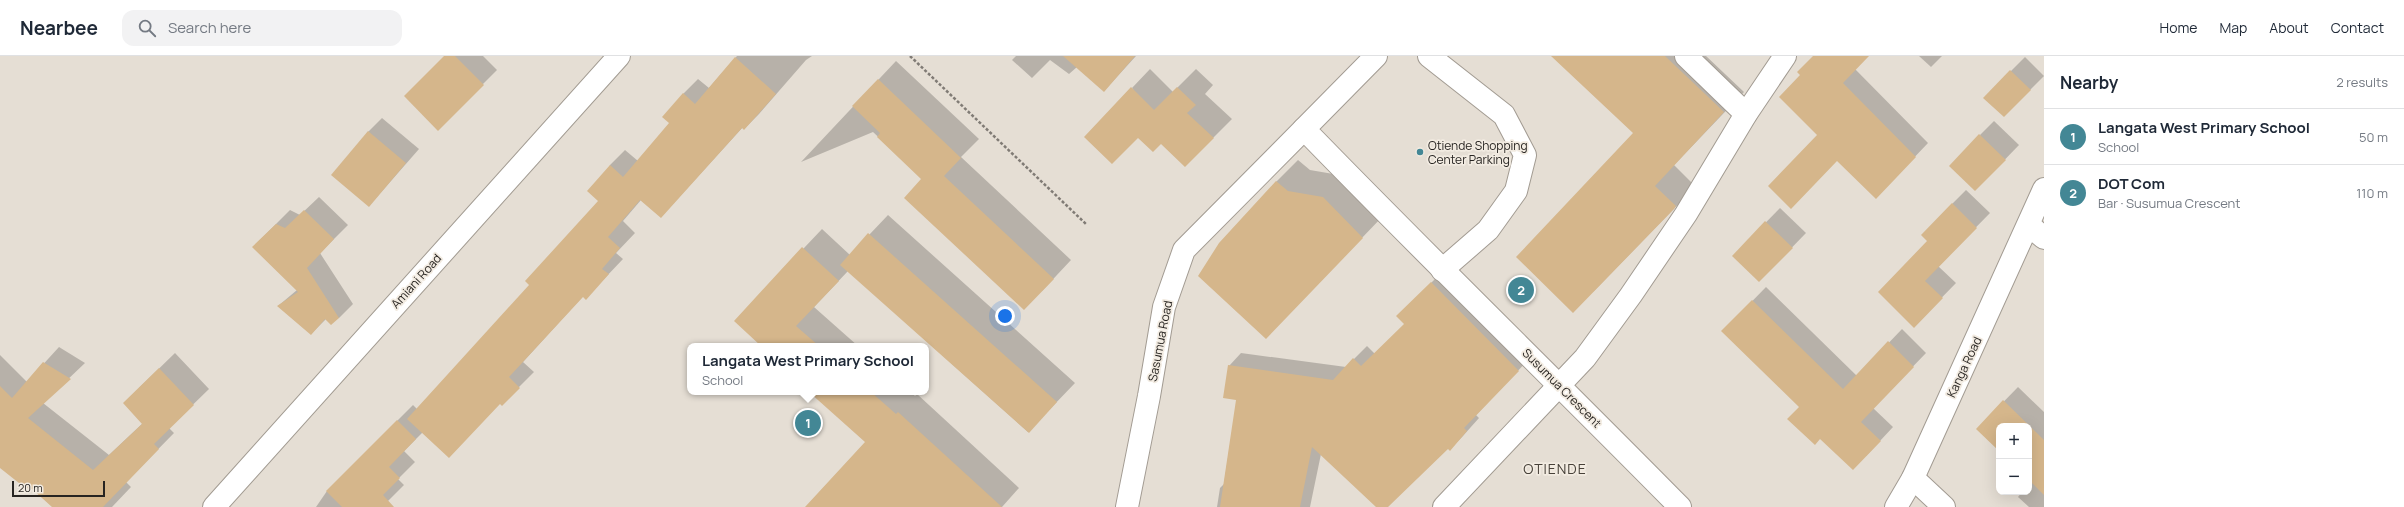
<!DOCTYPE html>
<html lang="en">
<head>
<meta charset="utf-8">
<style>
	:root { --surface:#fff; --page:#f2f2f3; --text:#1f2937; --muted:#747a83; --line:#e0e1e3; --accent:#438795 }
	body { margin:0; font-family:Manrope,sans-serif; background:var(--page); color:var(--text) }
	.controls { position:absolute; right:12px; bottom:12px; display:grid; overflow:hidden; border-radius:8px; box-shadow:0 4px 16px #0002 }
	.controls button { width:36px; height:36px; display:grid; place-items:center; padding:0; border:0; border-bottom:1px solid var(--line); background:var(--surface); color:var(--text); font:20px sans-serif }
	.scale { position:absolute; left:12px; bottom:10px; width:93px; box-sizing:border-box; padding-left:4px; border:2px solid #272421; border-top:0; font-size:11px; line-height:14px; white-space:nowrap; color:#272421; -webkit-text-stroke:3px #f2ebe1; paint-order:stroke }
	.you { position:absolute; left:1005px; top:260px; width:14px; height:14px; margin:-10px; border:3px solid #fff; border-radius:50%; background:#1a73e8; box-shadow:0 0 0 6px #1a73e833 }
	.badge { display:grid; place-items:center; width:26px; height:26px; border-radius:50%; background:var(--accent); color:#fff; font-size:13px; font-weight:700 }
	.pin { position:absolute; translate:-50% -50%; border:2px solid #fff; box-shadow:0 1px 4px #0006 }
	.popup { position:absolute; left:687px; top:287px; width:242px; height:52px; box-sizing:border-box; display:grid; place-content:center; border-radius:8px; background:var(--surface); filter:drop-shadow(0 1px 3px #0005); font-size:13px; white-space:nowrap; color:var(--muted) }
	.popup b { font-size:15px; color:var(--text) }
	.popup::after { content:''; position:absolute; left:50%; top:100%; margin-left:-8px; border:8px solid transparent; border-top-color:var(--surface) }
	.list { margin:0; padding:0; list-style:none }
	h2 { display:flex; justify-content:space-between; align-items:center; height:52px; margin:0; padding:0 16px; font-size:17px }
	h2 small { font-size:13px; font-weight:400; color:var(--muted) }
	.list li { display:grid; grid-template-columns:26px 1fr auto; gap:12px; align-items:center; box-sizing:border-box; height:56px; padding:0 16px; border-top:1px solid var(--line) }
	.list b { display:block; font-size:15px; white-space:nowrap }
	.list p { margin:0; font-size:13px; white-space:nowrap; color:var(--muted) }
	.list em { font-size:13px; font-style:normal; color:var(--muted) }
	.icon { flex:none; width:22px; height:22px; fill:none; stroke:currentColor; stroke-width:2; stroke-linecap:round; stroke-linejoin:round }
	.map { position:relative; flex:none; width:2044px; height:451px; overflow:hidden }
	header { display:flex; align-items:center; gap:24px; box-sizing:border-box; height:56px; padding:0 20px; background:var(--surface); border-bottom:1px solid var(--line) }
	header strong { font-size:19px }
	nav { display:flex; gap:22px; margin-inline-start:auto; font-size:14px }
	.search { width:280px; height:36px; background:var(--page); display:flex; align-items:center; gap:10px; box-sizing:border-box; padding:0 14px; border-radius:12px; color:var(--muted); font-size:15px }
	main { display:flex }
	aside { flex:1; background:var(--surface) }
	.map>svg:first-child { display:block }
	.shadow { fill:#0003 }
	.building { fill:#d5b68b }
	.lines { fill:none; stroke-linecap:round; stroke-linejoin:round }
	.minor-casing { stroke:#a29b92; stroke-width:24 }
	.path { stroke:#807b75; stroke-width:2.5; stroke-dasharray:3 2; stroke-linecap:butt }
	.minor { stroke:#fff; stroke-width:22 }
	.poi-dot { fill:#438795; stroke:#f2ebe1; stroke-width:1.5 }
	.labels { text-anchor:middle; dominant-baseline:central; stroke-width:3.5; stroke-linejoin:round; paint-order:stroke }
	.poi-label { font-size:12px; fill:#272421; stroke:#f2ebe1; text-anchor:start }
	.street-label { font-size:12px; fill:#272421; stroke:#f2ebe1 }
	.quarter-label { font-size:14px; letter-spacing:1px; fill:#474139; stroke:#f2ebe1 }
</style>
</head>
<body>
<header>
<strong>Nearbee</strong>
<div class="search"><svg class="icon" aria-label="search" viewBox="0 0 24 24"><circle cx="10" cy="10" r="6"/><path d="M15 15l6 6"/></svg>Search here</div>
<nav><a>Home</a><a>Map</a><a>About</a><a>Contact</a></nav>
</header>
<main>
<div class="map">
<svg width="2044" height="451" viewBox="0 0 2044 451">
	<rect width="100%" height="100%" fill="#e5ded4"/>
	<g class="shadow">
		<polygon points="446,0 483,0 497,14 438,73"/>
		<polygon points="737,0 812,0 806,4 759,58 744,73 743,71 661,161 641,144 623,165 635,177 616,197 623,203 586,242 583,240 523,306 534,316 502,348 500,347 423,376 404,395 415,406 398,423 404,429 382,451 316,451 327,435 413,349 417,353 531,229 599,145 610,109 625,94 638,105 670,67 683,38 698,23 709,32"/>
		<polygon points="1016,0 1136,0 1104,35 1077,11 1069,18 1050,4 1032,22 1012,4"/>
		<polygon points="1552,0 1706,0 1744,36 1674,109 1695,130 1694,132 1593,236 1634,77"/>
		<polygon points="1820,0 1868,0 1855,13 1928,87 1888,129 1819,79"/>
		<polygon points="1919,0 1942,0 1931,11"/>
		<polygon points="2025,1 2044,20 2004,60 2011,15"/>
		<polygon points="896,5 979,83 961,101 1071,204 1042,235 873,76 801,106"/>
		<polygon points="1150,13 1173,36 1196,13 1213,29 1205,38 1232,63 1185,110 1132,32"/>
		<polygon points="382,62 419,93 369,150 368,76"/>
		<polygon points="1994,65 2019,89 1989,120 1980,79"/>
		<polygon points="1298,104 1310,114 1345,120 1383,160 1287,260 1276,126"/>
		<polygon points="1966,134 1990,157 1938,210 1956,227 1914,270 1929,185 1952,148"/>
		<polygon points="319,141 348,169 320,197 353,248 339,262 326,263 311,278 278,250 297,234 253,191 290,154 300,159"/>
		<polygon points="1780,152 1806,177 1773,211 1733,200"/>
		<polygon points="888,159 1075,327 1028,376 848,215 814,251 858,290 763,290 735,265 822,173 850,199"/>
		<polygon points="1444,214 1531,301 1476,359 1479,362 1462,381 1450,393 1448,391 1387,451 1377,451 1321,398 1310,451 1217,451 1220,432 1224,428 1237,343 1229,310 1241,297 1346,311 1367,290 1375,298 1405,268 1398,260"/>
		<polygon points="1766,231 1857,320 1902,273 1926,297 1873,352 1893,371 1866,400 1800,351 1723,275"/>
		<polygon points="59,291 85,307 43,347 109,399 143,367 139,332 175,297 209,333 169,372 174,377 126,426 131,431 112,451 53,451 33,433 0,411 0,299 27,326"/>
		<polygon points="2018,331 2044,356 2044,451 2029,451 2018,441 2022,436 2029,436 2029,429 2032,426 2029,423 2029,370 1999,370 1999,394 1977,373"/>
		<polygon points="811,336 911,336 915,340 917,338 1019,432 1002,451 806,451 866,386"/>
	</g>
	<g class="building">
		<polygon points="444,0 455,0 484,29 438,75 404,40"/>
		<polygon points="1063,0 1135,0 1104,36"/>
		<polygon points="1551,0 1665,0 1724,56 1655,130 1676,150 1674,153 1573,257 1516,201 1633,77"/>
		<polygon points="1813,0 1869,0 1843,27 1916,101 1876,143 1837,105 1791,153 1768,130 1817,79 1779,41 1800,19 1797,16"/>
		<polygon points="735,1 776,38 744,74 742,72 661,162 640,144 608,181 620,192 602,213 609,218 586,244 583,241 509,321 520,332 502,350 500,348 449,402 407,363 529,229 525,225 598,145 587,135 610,109 623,121 669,67 662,61 683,37 695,48"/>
		<polygon points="2010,14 2031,34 2004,61 1983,42"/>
		<polygon points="878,23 961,102 944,120 1054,223 1024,254 904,142 921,123 877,81 880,77 852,50"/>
		<polygon points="1131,31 1154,54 1177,31 1196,49 1187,57 1214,82 1185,111 1161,88 1153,96 1138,82 1112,108 1084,81"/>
		<polygon points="368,75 406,107 369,151 331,119"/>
		<polygon points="1979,78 2006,104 1975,135 1949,110"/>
		<polygon points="1276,125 1288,135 1323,141 1363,182 1266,283 1198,220 1219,187"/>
		<polygon points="1952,147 1977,172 1925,225 1943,242 1914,272 1878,236 1927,185 1921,179"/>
		<polygon points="304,154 334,183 307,212 339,262 331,269 325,263 311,279 277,250 298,236 252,191 276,168 285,172"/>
		<polygon points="1765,165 1793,192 1759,226 1732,200"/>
		<polygon points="868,177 1057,346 1029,377 840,209"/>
		<polygon points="802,191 839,225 796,270 819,290 761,290 734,265"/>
		<polygon points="1431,226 1519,315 1464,372 1467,375 1450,395 1448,393 1388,451 1376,451 1312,391 1300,451 1220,451 1236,344 1223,342 1228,309 1333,324 1353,302 1361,310 1404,268 1396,260"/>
		<polygon points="1752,244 1843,333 1888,285 1914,311 1861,366 1881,385 1853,414 1820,383 1815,389 1787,363 1799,351 1721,275"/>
		<polygon points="43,306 71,323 28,362 93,414 142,368 123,347 159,312 194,349 154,388 159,393 103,451 52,451 32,433 24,431 0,412 0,330 12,342"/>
		<polygon points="809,336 871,336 896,358 898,356 1002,451 805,451 865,386"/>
		<polygon points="2003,344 2044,384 2044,439 2029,424 2029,370 1999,370 1999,395 1976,373"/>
		<polygon points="397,364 416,383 389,411 400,422 383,439 394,451 342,451 326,435"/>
	</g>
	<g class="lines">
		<defs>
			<g id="minor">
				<path d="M1376,0l-72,73c124,128 251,251 376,378"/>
				<polyline points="1429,0 1504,59 1525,99 1516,135 1488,174 1442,214"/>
				<polyline points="1686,0 1746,58"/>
				<polyline points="2029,169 2044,182"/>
				<polyline points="1913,422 1944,451"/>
				<polyline points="214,451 619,0"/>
				<polyline points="1127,451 1149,340 1164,251 1184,194 1304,73"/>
				<polyline points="1444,451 1585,302 1631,239 1686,158 1746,58 1785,0"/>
				<polyline points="1896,451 1913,422 2044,133"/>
			</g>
		</defs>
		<use href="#minor" class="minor-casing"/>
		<polyline class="path" points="910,0 1086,168"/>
		<use href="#minor" class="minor"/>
	</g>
	<circle class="poi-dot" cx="1420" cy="96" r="4"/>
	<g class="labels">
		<g class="poi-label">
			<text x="1428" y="89">Otiende Shopping<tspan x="1428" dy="14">Center Parking</tspan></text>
		</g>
		<g class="street-label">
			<text transform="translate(416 225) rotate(-48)">Amiani Road</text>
			<text transform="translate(1160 285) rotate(-79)">Sasumua Road</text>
			<text transform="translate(1964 311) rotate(-65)">Kanga Road</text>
			<text transform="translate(1562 332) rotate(45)">Susumua Crescent</text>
		</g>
		<g class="quarter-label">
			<text x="1555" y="412">OTIENDE</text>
		</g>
	</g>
</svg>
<div class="controls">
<button>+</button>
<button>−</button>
</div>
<div class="scale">20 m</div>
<div class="you"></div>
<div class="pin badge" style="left:808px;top:367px">1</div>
<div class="popup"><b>Langata West Primary School</b>School</div>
<div class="pin badge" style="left:1521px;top:234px">2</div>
</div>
<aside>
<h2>Nearby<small>2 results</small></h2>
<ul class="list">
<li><span class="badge">1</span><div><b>Langata West Primary School</b><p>School</p></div><em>50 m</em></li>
<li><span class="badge">2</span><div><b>DOT Com</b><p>Bar · Susumua Crescent</p></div><em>110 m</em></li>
</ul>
</aside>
</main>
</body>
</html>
